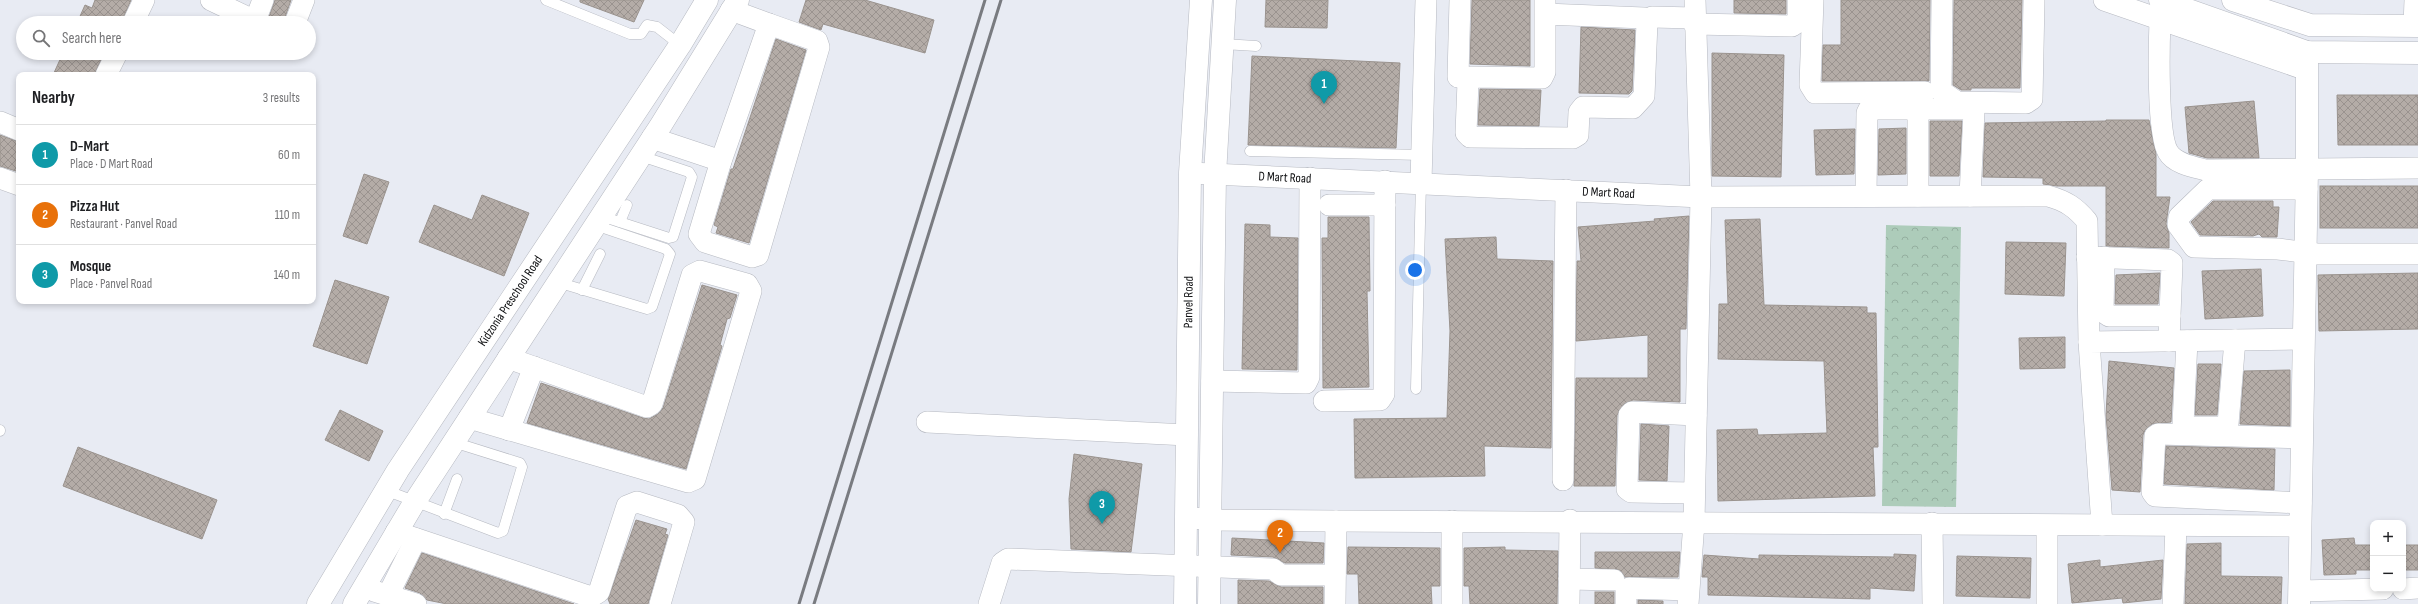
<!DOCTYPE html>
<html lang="en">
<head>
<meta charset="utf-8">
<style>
	:root { --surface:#fff; --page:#f6f6f6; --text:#202124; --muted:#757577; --line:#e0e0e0; --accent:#34786b }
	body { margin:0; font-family:"Sofia Sans Condensed",sans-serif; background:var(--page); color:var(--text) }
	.controls { position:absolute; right:12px; bottom:12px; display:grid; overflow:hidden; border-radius:8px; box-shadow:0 2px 6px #0003 }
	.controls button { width:36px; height:36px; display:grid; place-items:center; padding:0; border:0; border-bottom:1px solid var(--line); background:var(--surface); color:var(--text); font:20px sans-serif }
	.you { position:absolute; left:1415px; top:270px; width:14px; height:14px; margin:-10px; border:3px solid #fff; border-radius:50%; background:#1a73e8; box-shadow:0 0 0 6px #1a73e833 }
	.badge { display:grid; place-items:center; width:26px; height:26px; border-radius:50%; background:var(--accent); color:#fff; font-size:13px; font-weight:700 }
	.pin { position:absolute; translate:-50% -33px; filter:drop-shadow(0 1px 2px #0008) }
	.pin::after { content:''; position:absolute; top:21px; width:14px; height:12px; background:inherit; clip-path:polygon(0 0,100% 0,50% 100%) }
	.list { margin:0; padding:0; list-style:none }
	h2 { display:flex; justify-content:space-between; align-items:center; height:52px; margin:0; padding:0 16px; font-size:17px }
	h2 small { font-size:13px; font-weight:400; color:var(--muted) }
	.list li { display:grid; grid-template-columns:26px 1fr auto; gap:12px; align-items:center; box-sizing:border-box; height:60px; padding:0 16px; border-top:1px solid var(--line) }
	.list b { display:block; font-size:15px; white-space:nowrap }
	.list p { margin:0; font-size:13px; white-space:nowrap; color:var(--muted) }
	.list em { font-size:13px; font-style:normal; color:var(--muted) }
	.icon { flex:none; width:22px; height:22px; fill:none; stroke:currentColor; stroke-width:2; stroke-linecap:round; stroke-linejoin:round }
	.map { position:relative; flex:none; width:2418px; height:604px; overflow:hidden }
	.search { position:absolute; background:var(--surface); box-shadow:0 2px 6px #0003; left:16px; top:16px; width:300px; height:44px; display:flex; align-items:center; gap:10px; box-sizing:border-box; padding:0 14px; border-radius:22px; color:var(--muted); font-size:15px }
	.panel { position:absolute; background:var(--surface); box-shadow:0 2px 6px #0003; left:16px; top:72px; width:300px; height:232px; border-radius:8px }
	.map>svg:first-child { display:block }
	.park { fill:url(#park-crowns) }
	.building { fill:url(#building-cross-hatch); stroke:#9a938e }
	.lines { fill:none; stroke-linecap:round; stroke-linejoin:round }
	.lane-casing { stroke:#b6b9c1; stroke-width:11 }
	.street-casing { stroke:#b6b9c1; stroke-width:22 }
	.secondary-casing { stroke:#b6b9c1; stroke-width:23 }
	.lane { stroke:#fff; stroke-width:10 }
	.street { stroke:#fff; stroke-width:21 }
	.secondary { stroke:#fff; stroke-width:22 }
	.rail { stroke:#797b80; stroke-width:3 }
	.labels { text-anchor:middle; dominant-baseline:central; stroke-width:3; stroke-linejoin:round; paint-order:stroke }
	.street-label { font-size:13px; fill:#0c0d0f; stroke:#f6f9ff }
</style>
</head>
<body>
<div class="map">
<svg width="2418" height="604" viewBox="0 0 2418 604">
	<defs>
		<pattern id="park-crowns" width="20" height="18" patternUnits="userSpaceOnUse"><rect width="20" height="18" fill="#adccba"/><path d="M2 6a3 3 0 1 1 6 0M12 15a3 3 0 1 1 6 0" fill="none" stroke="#94ae9f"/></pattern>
		<pattern id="building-cross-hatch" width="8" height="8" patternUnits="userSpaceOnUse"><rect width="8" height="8" fill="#b4aca7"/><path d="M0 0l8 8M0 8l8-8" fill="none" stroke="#9a938f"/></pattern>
	</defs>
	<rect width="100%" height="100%" fill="#e8ebf3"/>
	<polygon class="park" points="1886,225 1961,227 1956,507 1882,506"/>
	<g class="building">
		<polygon points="95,0 131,0 121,23 77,23 85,5 92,8"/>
		<polygon points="275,0 291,0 283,23 271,23 269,17"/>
		<polygon points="580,0 644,0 634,22 580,2"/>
		<polygon points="806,0 865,0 934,20 925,53 823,24 821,30 799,22"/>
		<polygon points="1266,0 1328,0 1327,28 1265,27"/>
		<polygon points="1472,0 1530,0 1530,66 1470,64"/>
		<polygon points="1734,0 1786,0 1786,14 1734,13"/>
		<polygon points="1841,0 1930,0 1929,81 1822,81 1823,45 1841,45"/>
		<polygon points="1954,0 2022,0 2020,88 1971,88 1971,90 1961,90 1953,85"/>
		<polygon points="1581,27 1635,30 1632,91 1629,94 1579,93"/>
		<polygon points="776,39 806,50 749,243 716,233 718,227 714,225 731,169 733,169"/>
		<polygon points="63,53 104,53 94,75 53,75"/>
		<polygon points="1712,53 1784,55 1781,177 1712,176"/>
		<polygon points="1252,56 1400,63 1396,148 1248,145"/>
		<polygon points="1480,89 1541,90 1539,126 1478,125"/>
		<polygon points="2337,95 2418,95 2418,145 2338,145"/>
		<polygon points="2254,101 2259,158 2207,158 2189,153 2185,107"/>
		<polygon points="2106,120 2149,120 2156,154 2156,197 2170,197 2166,224 2169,233 2169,248 2106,246 2106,186 2057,186 2043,184 2043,178 1983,177 1985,123 2106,121"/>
		<polygon points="1930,121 1962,121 1959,176 1930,176"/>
		<polygon points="1906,128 1906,174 1878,175 1879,129"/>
		<polygon points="1855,129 1854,174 1816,175 1814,130"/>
		<polygon points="0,135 19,142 19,172 0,166"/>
		<polygon points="364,174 389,182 367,244 343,236"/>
		<rect x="2320" y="186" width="98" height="42"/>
		<polygon points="482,195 529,213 504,276 419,242 434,205 472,220"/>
		<polygon points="2213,201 2273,201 2273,207 2279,207 2277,237 2262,237 2259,234 2253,236 2200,235 2191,222"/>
		<polygon points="1689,216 1686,329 1680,329 1680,402 1633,400 1624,404 1617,415 1615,486 1574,486 1576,378 1648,378 1648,335 1576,341 1577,261 1581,261 1578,227 1655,221 1654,219"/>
		<polygon points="1328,217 1369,217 1370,291 1367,291 1369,387 1323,388 1322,238 1328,238"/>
		<polygon points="1760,219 1764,305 1867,307 1867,313 1876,313 1878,447 1873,447 1875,496 1718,501 1717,430 1757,429 1758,435 1827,433 1824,361 1718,359 1719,304 1728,304 1725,220"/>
		<polygon points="1245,224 1270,225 1270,237 1298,238 1297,370 1242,369"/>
		<polygon points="1496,237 1497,259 1553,261 1551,448 1484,446 1485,476 1355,478 1354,419 1447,418 1450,331 1445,239"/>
		<polygon points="2006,242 2066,243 2064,296 2005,294"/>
		<polygon points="2261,269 2263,316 2205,319 2202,271"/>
		<polygon points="2160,273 2158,304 2115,304 2116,275"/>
		<polygon points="2418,273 2418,329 2319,331 2318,275"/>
		<polygon points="335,280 389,297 367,364 313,346"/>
		<polygon points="702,285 737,295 730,318 727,319 720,345 722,346 686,469 527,423 541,383 643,418 649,419 658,414 663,408"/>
		<polygon points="2065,337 2065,368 2020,369 2019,338"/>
		<polygon points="2109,361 2174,368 2171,422 2152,424 2145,430 2143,435 2140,492 2112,490 2106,415"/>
		<polygon points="2198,364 2221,364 2217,415 2195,415"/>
		<polygon points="2290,370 2290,426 2240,424 2244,371"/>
		<polygon points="340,410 383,431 369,461 325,440"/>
		<polygon points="1641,424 1669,426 1667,481 1639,480"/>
		<polygon points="2166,446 2275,449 2274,490 2164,484"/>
		<polygon points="78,447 217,500 202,539 63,486"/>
		<polygon points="1074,454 1142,464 1131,552 1071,549 1069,499"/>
		<polygon points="636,520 667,529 665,534 668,535 648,604 610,604 608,599"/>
		<polygon points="1232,538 1324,543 1323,563 1285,563 1273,557 1231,555"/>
		<polygon points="2354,538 2355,545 2373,545 2373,570 2356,570 2356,574 2324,575 2322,540"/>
		<polygon points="2221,543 2221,576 2282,577 2281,604 2185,604 2187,544"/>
		<rect x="2403" y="545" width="15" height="25"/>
		<polygon points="1348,547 1440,548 1440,586 1431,586 1432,604 1359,604 1358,574 1347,574"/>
		<polygon points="1505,547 1505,550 1558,551 1557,604 1470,604 1469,586 1464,586 1464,548"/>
		<polygon points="1595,552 1680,552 1678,577 1625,577 1620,570 1595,568"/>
		<polygon points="422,553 574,604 447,604 427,600 420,593 405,588"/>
		<polygon points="1894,554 1916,555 1914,591 1870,588 1870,599 1708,595 1708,577 1702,577 1704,555 1759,559 1759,555 1894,557"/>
		<polygon points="1957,556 2031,558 2030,598 1956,596"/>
		<polygon points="2100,560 2100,567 2163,560 2161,599 2123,603 2122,598 2072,603 2068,564"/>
		<polygon points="1238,580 1269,581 1281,587 1323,587 1323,604 1238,604"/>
		<rect x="1595" y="592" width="19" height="12"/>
		<polygon points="1638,600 1663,601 1663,604 1638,604"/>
	</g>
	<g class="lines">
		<defs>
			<g id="lane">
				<polyline points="546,0 630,34 641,34 647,25 657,27 680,45"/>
				<polyline points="1223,44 1256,46"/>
				<polyline points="1250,151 1422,155"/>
				<polyline points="601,216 669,238 673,237 692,177 689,172 641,156"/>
				<polyline points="620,222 627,205"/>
				<polyline points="557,282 647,309 652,307 670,254 666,249 595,225"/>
				<polyline points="582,290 600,254"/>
				<polyline points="1416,389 1421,182"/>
				<polyline points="0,431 0,430"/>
				<polyline points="385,490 498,533 503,531 522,467 520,463 453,442"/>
				<polyline points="444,514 457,479"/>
			</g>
			<g id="street">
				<polyline points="211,0 255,21"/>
				<polyline points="1813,0 1810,85 1815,93 1925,92"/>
				<polyline points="1942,0 1941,91 1957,102 2026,103 2032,99 2034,0"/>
				<polyline points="2104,0 2307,70"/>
				<polyline points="731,10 769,24"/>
				<polyline points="1545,14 1644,18 1647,22 1644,96 1633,108 1583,107 1579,112 1578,135 1573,138 1470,137 1466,133 1468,82 1471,77 1542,78 1545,72 1545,0"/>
				<polyline points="1652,17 1694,18"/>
				<path d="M2160,21c-1,24 -3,113 8,131 7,12 26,15 38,18l212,-2"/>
				<polyline points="133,23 144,0"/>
				<polyline points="259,23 255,21 263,0"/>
				<polyline points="295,23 304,0"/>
				<polygon points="769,24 817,41 819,47 758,255 752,257 705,242 699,234 721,161"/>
				<polyline points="1694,24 1792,26 1798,22 1798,0"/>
				<polyline points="2414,26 2415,0"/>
				<polyline points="106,75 117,53"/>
				<polyline points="1458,77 1460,0"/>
				<polyline points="0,122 19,130"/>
				<polyline points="652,138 721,161"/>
				<path id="s1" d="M1190,173l511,24 347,-1c18,5 27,11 39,25l2,121"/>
				<polyline points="0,178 19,185"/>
				<polyline points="1421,182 1426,0"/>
				<polyline points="2307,189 2208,189 2179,217 2178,225 2194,247 2278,249 2317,254 2418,254"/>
				<polyline points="1866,195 1867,113 1869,109 1971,109 1974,111 1970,196"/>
				<polyline points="1918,196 1918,109"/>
				<polyline points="1329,205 1385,205"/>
				<polyline points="2087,257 2168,260 2172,263 2169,341"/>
				<polyline points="2104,257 2103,312 2109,316 2170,316"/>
				<polyline points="2187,341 2183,424 2188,427 2225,427 2228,424 2235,340"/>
				<polyline points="1212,381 1306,383 1309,377 1310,178"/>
				<polyline points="1324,401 1380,400 1384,394 1385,181"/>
				<polyline points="469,418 688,482 695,479 751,291 747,284 700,271 692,275 652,404 647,407 508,358"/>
				<polyline points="927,422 1187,435"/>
				<polyline points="509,430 534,367"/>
				<polyline points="1563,480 1566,190"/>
				<polyline points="1694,493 1631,492 1627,489 1629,415 1632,412 1696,415"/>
				<polyline points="2301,503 2155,496 2152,492 2155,436 2158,434 2302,438"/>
				<polyline points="1186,517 1210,520 1336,521 2300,526"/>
				<polyline points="1452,521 1452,604"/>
				<polyline points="1932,523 1933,604"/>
				<polyline points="2102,525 2089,342 2303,339"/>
				<polyline points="396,532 591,597 599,592 627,506 637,502 678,515 684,522 660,604"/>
				<polyline points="1569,579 1614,580"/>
				<polyline points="2403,589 2418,588"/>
				<polyline points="374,591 416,604"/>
				<polyline points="2300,591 2383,589"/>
				<polyline points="388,595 416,539"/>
				<polyline points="989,604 1002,563 1008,559 1273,569 1281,575 1335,575"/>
				<polyline points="1335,604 1336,521"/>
				<polyline points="1569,604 1570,520"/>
				<polyline points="1626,604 1626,590 1629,588 1688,590"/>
				<polyline points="1688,604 1694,522 1701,197 1695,0"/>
				<polyline points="2047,604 2047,526"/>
				<polyline points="2173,604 2176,526"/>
			</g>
			<g id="secondary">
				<polyline points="2160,0 2307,52 2418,53"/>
				<polyline points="2233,0 2310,25 2418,26"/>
				<path id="s2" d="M318,604l80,-134 282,-425 27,-45"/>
				<polyline points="354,604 414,503 661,125 738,0"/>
				<path id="s3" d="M1185,604l5,-431 11,-173"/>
				<polyline points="1209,604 1215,175 1225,0"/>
				<polyline points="2299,604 2307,170 2307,52"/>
			</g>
		</defs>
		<use href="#lane" class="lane-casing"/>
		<use href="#street" class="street-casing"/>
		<use href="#secondary" class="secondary-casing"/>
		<use href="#lane" class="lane"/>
		<use href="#street" class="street"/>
		<use href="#secondary" class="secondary"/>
		<g class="rail">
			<polyline points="799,604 985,0"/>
			<polyline points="814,604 1001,0"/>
		</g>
	</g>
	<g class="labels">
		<g class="street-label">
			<text stroke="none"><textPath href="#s1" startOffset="95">D Mart Road</textPath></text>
			<text stroke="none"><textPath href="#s1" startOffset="419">D Mart Road</textPath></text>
			<text stroke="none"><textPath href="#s2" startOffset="359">Kidzonia Preschool Road</textPath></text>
			<text stroke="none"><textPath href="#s3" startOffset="302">Panvel Road</textPath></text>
		</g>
	</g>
</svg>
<div class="controls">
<button>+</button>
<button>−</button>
</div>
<div class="you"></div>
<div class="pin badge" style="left:1324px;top:104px;background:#0f9aa8">1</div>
<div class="pin badge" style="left:1280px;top:553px;background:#e8710a">2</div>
<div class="pin badge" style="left:1102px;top:524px;background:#0f9aa8">3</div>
<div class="search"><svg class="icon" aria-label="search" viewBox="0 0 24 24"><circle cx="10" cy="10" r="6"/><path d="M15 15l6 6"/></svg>Search here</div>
<section class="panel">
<h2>Nearby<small>3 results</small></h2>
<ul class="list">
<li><span class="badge" style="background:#0f9aa8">1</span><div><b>D-Mart</b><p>Place · D Mart Road</p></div><em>60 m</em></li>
<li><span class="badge" style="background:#e8710a">2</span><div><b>Pizza Hut</b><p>Restaurant · Panvel Road</p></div><em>110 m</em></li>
<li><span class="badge" style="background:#0f9aa8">3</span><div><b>Mosque</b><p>Place · Panvel Road</p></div><em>140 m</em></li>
</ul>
</section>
</div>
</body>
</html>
